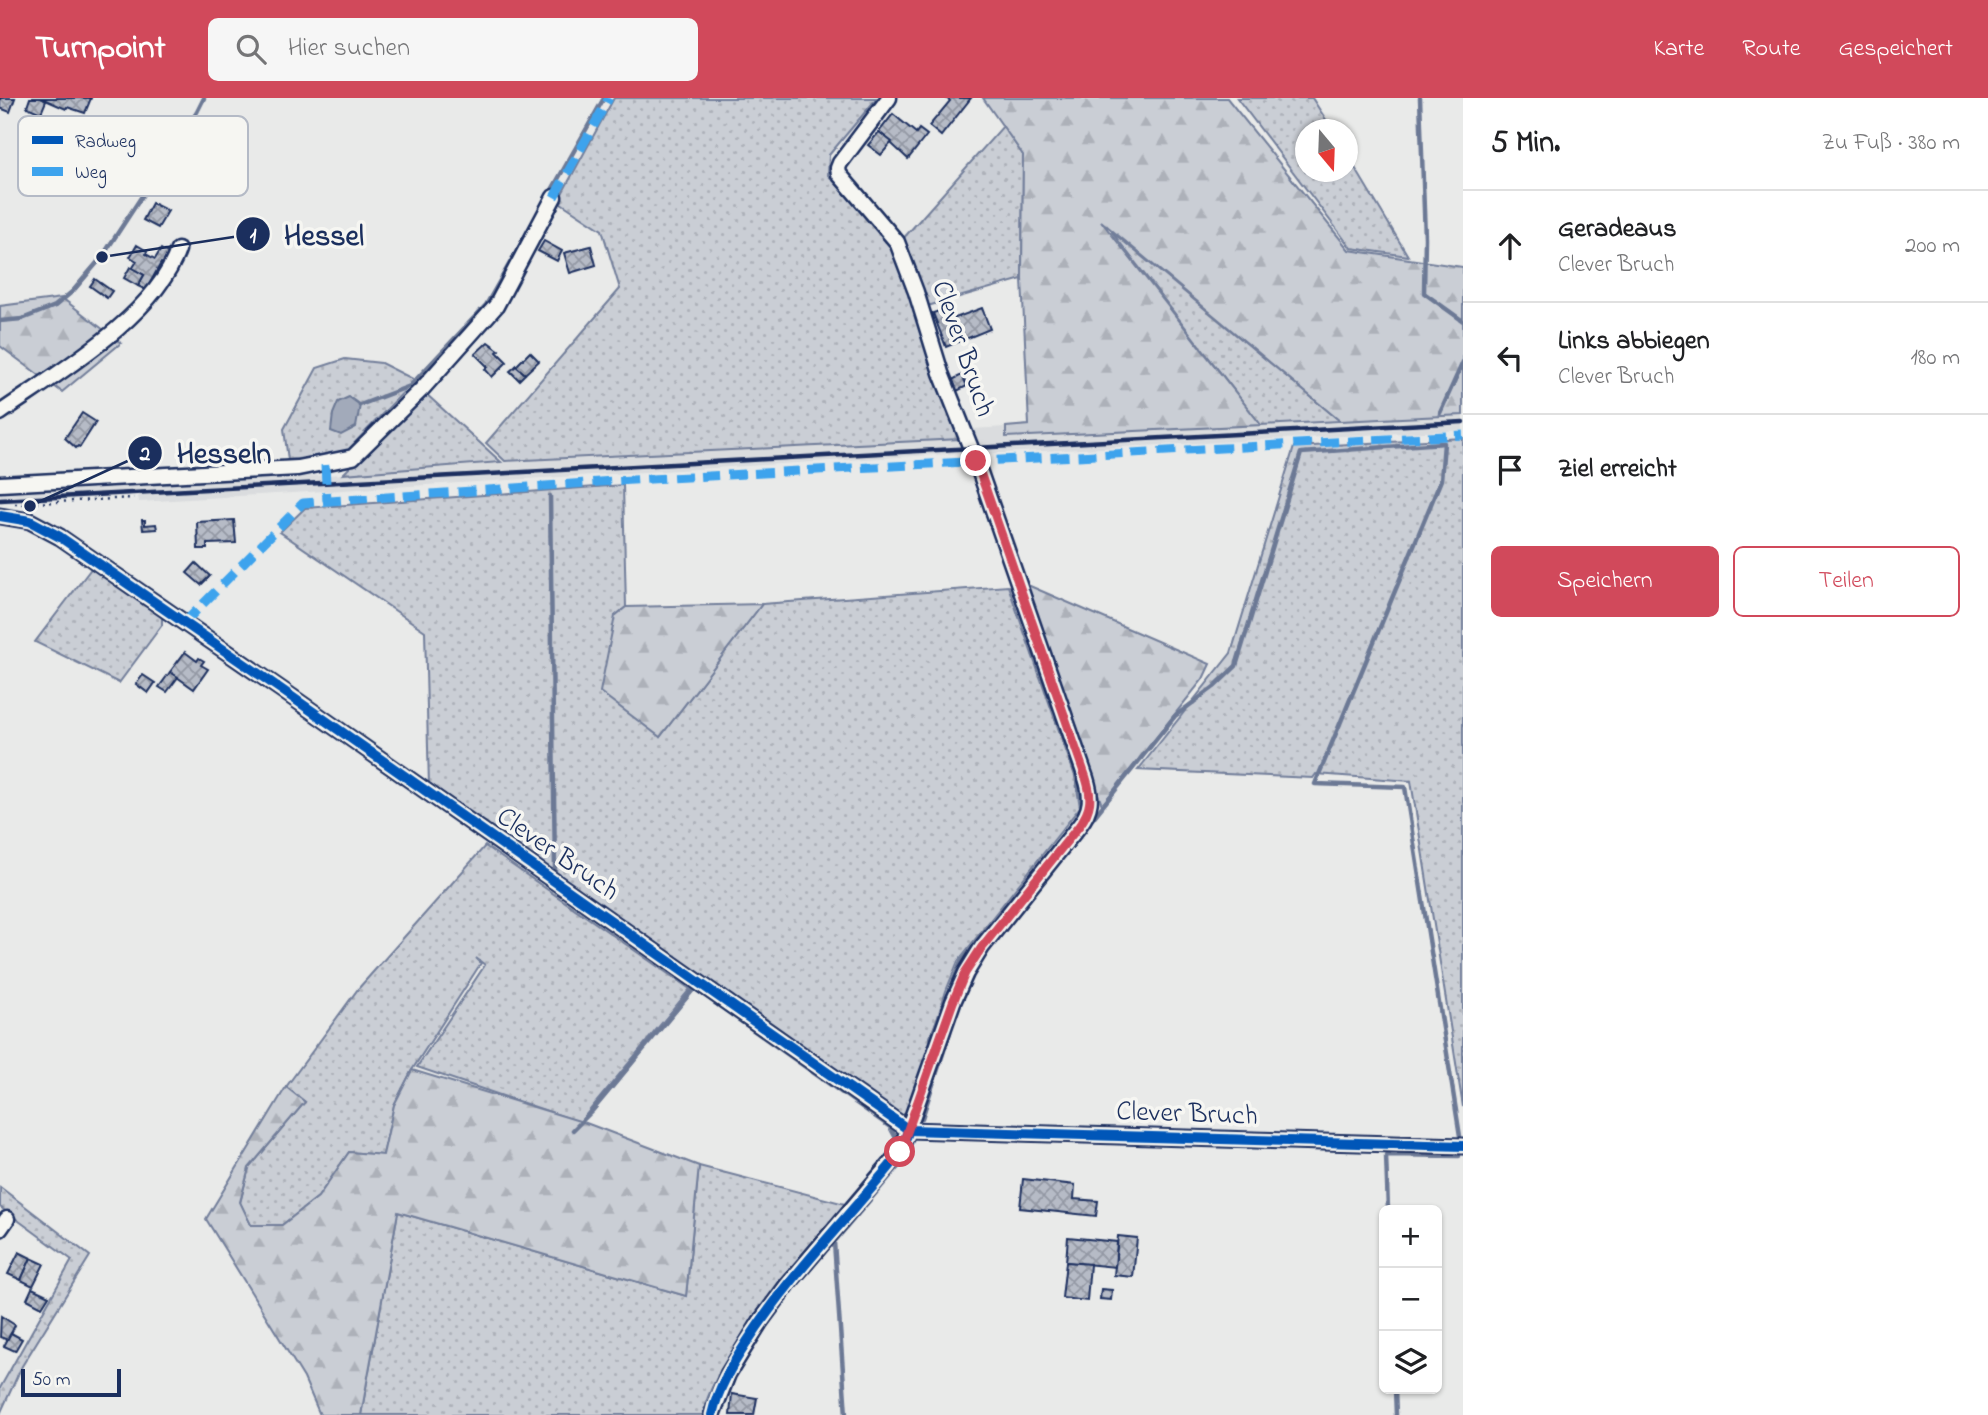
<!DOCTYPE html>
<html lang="de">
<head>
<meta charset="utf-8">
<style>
	:root { --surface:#fff; --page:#f6f6f6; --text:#202124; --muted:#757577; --line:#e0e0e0; --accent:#d1495b }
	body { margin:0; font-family:"Indie Flower",sans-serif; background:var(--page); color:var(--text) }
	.controls { position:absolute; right:21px; bottom:21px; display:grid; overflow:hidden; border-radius:10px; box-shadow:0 2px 5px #0004 }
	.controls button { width:63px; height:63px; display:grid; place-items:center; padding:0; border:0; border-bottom:2px solid var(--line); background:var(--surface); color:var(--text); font:35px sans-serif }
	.compass { position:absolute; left:1295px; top:21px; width:63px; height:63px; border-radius:50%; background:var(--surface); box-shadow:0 2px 5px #0004; rotate:161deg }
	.scale { position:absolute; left:21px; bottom:18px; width:100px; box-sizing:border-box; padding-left:7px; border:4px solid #1b2f5e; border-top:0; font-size:19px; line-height:24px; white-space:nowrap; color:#1b2f5e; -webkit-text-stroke:5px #f6f6f2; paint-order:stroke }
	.stop { position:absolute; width:21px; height:21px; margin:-16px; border:5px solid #d1495b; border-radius:50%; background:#fff }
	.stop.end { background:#d1495b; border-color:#fff; box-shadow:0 2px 7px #0008 }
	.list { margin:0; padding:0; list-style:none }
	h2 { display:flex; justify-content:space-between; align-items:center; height:91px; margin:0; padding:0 28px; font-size:30px }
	h2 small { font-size:23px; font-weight:400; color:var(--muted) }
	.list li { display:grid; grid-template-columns:46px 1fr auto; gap:21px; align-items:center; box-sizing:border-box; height:112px; padding:0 28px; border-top:2px solid var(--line) }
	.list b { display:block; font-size:26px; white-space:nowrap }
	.list p { margin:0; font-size:23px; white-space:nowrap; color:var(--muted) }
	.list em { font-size:23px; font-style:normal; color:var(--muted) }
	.actions { display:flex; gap:14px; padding:21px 28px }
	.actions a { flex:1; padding:16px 0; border:2px solid var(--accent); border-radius:10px; text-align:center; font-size:24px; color:var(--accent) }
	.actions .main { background:var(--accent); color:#fff }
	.icon { flex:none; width:38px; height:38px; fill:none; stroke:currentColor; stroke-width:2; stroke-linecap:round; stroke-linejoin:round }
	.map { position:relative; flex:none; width:1463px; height:1317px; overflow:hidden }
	header { display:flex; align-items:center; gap:42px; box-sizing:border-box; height:98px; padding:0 35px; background:var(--accent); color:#fff }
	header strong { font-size:33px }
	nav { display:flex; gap:38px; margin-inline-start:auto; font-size:24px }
	.search { width:490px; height:63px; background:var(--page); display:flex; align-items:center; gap:18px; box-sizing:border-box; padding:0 24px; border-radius:10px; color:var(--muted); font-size:26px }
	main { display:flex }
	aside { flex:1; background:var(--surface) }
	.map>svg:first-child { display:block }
	.built { fill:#dadcde }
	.grass { fill:url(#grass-dots); stroke:#727e9a; stroke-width:2 }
	.forest { fill:url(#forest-firs); stroke:#727e9a; stroke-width:2 }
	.water { fill:#a2aaba; stroke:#6c7995; stroke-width:2 }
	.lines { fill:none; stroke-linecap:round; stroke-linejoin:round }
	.stream { stroke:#6c7995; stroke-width:4.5 }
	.building { fill:url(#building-cross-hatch); stroke:#1b2f5e; stroke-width:2 }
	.minor-casing { stroke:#1b2f5e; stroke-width:19 }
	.path { stroke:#1b2f5e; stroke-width:2.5; stroke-dasharray:2 5; stroke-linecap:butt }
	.minor { stroke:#f6f6f2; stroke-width:14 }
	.rail { stroke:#1b2f5e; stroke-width:4.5 }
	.quiet { stroke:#3da3ed; stroke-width:9; stroke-dasharray:18 9; stroke-linecap:butt }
	.cycleway-casing { stroke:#f6f6f2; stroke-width:15 }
	.cycleway { stroke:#0057b8; stroke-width:10 }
	.route { stroke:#d1495b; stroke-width:9 }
	.labels { text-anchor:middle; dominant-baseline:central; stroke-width:7; stroke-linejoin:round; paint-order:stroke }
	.street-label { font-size:28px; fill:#1b2f5e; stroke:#f6f6f2 }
	.key { fill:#f6f6f2; stroke:#b4bac6; stroke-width:2 }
	.key-label { font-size:19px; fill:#1b2f5e }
	.leader { fill:none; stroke:#1b2f5e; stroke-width:2.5 }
	.callout-dot { fill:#1b2f5e; stroke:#f6f6f2; stroke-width:2.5 }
	.mark-label { font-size:21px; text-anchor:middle; font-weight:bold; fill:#fff }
	.callout-label { font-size:30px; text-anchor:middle; font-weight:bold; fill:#1b2f5e; stroke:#f6f6f2; stroke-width:7; stroke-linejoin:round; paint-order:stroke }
</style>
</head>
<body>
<header>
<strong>Turnpoint</strong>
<div class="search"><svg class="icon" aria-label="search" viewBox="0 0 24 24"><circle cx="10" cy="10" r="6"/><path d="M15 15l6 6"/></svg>Hier suchen</div>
<nav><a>Karte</a><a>Route</a><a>Gespeichert</a></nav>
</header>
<main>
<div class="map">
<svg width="1463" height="1317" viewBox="0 0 1463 1317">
	<defs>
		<pattern id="grass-dots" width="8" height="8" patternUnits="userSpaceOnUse" patternTransform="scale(1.75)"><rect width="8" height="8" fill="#caced5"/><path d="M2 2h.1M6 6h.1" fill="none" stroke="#adb1b9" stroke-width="1.8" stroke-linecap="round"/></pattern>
		<pattern id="forest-firs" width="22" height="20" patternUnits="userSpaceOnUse" patternTransform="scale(1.75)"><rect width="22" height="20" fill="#caced5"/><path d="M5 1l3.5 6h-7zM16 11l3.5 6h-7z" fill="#adb1b9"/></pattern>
		<pattern id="building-cross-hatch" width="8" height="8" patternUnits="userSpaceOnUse" patternTransform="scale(1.75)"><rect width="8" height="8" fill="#b6bbc6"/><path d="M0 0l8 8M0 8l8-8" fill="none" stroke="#9398a4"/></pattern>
	</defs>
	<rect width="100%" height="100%" fill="#e9eae9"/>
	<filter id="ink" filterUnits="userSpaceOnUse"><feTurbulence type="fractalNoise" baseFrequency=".0143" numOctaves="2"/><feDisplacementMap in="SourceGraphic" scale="14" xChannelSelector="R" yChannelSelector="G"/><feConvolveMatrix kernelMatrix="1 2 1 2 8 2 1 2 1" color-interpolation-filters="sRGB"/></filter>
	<g filter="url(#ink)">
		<g class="built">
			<polygon points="1463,317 1463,332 981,356 972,331 1006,329 1006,339"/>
			<polygon points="960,341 965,355 139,404 138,397 0,405 0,396 343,376 505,363"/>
		</g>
		<g class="grass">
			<polygon points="614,0 877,0 829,57 828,77 894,146 960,341 505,363 486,345 620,191 602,132 558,103"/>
			<polygon points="1237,0 1312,0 1332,31 1306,32 1306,74 1348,74 1348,58 1408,158 1351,150"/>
			<polygon points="1003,28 1023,57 1022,181 924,209 901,143"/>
			<polygon points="1111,133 1340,323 1261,327"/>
			<polygon points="345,261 381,265 415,282 344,356 288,362 284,331 317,270"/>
			<polygon points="425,295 501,364 343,376"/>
			<polygon points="1463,340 1463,1009 1411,683 1316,676 1313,680 1138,672 1231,555 1294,349"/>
			<polygon points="623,387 626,509 615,518 660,639 762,506 1008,488 1075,678 1080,709 958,863 946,893 905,1021 429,688 425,533 280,434 305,410"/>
			<polygon points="93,468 162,515 162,527 119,585 35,544"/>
			<polygon points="485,748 690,891 580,1024 417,969 485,867 476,860 481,865 412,972 394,1007 383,1057 349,1054 318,1099 282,1127 251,1127 240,1105 249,1070 305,1004 286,989 358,891"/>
			<path d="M699,1068l146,38c-43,52 -88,103 -121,161 -9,16 -18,32 -21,50h-342l37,-203 288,84z"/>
			<polygon points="0,1089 90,1158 22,1268 0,1316 0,1290 72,1162 0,1109"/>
		</g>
		<g class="forest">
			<polygon points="983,0 1227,0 1349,152 1463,169 1463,317 1340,323 1101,123 1261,327 1006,339 1006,329 1029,327 1022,181 1023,57"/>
			<polygon points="62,200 121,245 62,294 0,248 0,208"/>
			<polygon points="1023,485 1210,566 1203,581 1102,707"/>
			<polygon points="762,506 660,639 600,594 615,518 626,509"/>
			<polygon points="412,972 586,1025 699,1068 686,1198 398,1114 361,1317 320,1317 304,1280 206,1121 286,989 305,1004 249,1070 240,1104 251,1127 282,1127 318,1099 349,1054 383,1057 394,1007"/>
		</g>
		<polygon class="water" points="349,299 360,307 356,329 341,337 331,333 333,316 338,304"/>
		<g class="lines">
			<g class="stream">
				<polyline points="1420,0 1425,140 1424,195 1463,223"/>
				<polyline points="549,97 604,0"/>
				<polyline points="0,223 22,221 55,208 73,193 102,159 197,14 204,0"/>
				<polyline points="360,307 410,288 486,207 522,144"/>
				<polyline points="1440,315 1463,264"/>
				<polyline points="550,398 555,772"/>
				<polyline points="1034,555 1076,676 1083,707"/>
				<polyline points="1089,725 1175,618 1214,589 1236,568 1301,355 1444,345 1441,382 1315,686 1405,689 1460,1038"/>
				<polyline points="670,873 890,1029 897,1042 886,1061"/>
				<polyline points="931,940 961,864 1058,743"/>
				<polyline points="922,1020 950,934"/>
				<polyline points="573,1032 592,1013 692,893"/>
				<polyline points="1388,1112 1386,1057 1459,1058"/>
				<polyline points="789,1196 833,1144"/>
				<polyline points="761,1212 781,1185"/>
				<polyline points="757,1242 771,1220"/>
				<polyline points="729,1262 746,1233"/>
				<polyline points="1395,1291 1396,1317"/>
				<polyline points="706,1316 713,1291 721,1275"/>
				<polyline points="846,1317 834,1144 903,1063"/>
			</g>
		</g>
		<g class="building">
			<polygon points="0,0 15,0 10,14 0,10"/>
			<polygon points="30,0 41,0 46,3 41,15 27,9"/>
			<polygon points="41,0 91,0 85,15 67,9 66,11"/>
			<polygon points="946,0 971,0 941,38 929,28 950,3"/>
			<polygon points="893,16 916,35 919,31 927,37 908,61 879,34"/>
			<polygon points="879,34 892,44 881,57 868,47"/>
			<polygon points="152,105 168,113 158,130 143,122"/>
			<polygon points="544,143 562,153 557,163 538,153"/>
			<polygon points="137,147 147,153 146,156 155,161 161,151 171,157 165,167 161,165 146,192 138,188 144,177 132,171 137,163 130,159"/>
			<polygon points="591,148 596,167 570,175 564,155"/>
			<polygon points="130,169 144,177 138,188 124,180"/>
			<polygon points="95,181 112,193 107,200 90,188"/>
			<polygon points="982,210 990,231 946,249 933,215 942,212 947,223"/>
			<polygon points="488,244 499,252 497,254 507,264 492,279 485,271 488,269 475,256"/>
			<polygon points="530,254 539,263 525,276 516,268"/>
			<polygon points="516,268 525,276 519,282 510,273"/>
			<polygon points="962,277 967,288 957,293 952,282"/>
			<polygon points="82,315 96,324 80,349 78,348 76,350 65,340"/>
			<polygon points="142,422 145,422 145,427 156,426 157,431 143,432"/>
			<polygon points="234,422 236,445 207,446 207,451 198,451 197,424"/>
			<polygon points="196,465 210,478 201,487 187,475"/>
			<polygon points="185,554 197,563 199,560 204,563 201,567 208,571 194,591 170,574"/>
			<polygon points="170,574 178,579 167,594 159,589"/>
			<polygon points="143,577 155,585 148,595 136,586"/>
			<polygon points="1023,1081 1075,1087 1074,1101 1098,1103 1096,1118 1020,1110"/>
			<polygon points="1118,1138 1137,1140 1133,1179 1114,1177"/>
			<polygon points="1068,1139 1117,1144 1115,1169 1066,1164"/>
			<polygon points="19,1154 31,1160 21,1182 8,1176"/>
			<polygon points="31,1160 44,1166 33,1188 21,1182"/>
			<polygon points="1066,1164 1090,1166 1087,1203 1062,1200"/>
			<polygon points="32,1190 49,1198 42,1209 27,1201"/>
			<polygon points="1101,1191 1112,1192 1111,1202 1100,1201"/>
			<polygon points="1,1218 15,1227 8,1242 0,1239"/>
			<polygon points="11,1235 22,1241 15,1253 4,1248"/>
			<polygon points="732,1296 757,1300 754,1317 730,1317"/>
		</g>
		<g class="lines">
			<defs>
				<g id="minor">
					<path d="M0,315c56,-39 155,-96 178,-163"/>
					<polyline points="0,386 298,370 353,359 422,291 496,208 554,99"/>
					<polyline points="0,418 30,423 60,439 282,592 909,1032 1463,1048"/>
					<polyline points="0,1131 7,1121"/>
					<path d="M712,1317l16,-41 32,-52 28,-38 112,-132 53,-150 13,-29 16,-26 97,-121c13,-17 13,-29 7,-48l-110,-317 -35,-88 -25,-81 -19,-50 -58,-68 -1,-6 2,-5 49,-65"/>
				</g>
			</defs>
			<use href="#minor" class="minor-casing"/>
			<polyline class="path" points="15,406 134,400"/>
			<use href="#minor" class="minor"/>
			<polyline class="rail" points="0,402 1463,324"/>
			<g class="quiet">
				<polyline points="554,99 609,0"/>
				<polyline points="325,367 327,403"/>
				<polyline points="184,525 303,405 615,383 1463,337"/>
			</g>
			<defs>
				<g id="cycleway">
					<polyline points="0,418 30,423 60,439 282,592 909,1032 1463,1048"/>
					<path d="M712,1317c6,-27 20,-50 35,-73 41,-64 95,-118 143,-176l10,-14 9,-22"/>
				</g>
			</defs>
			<use href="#cycleway" class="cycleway-casing"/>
			<use href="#cycleway" class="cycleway"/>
		</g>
	</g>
	<g class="lines" filter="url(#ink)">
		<path class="route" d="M900,1054l53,-150 12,-29 17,-26 97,-121c13,-17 13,-29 7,-48l-110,-317"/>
	</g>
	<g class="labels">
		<g class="street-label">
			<text transform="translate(962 251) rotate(71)">Clever Bruch</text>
			<text transform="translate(557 757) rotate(35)">Clever Bruch</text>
			<text transform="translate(1187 1017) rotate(2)">Clever Bruch</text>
		</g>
	</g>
	<rect x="18" y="18" width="230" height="80" rx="10" class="key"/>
	<rect x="32" y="38" width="31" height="8" fill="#0057b8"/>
	<rect x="32" y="69" width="31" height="9" fill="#3da3ed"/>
	<g class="key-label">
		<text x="75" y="49">Radweg</text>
		<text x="75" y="80">Weg</text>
	</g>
	<path class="leader" d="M102 159L253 136M30 408L145 355"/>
	<g class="callout-dot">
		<circle cx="102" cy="159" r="7"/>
		<circle cx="30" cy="408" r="7"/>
		<circle cx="253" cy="136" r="18"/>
		<circle cx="145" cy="355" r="18"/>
	</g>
	<g class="mark-label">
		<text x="253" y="144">1</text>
		<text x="145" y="362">2</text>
	</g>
	<g class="callout-label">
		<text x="324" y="147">Hessel</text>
		<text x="224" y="365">Hesseln</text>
	</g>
</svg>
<div class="controls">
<button>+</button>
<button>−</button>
<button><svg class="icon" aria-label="layers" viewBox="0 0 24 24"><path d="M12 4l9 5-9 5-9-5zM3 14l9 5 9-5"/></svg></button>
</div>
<svg class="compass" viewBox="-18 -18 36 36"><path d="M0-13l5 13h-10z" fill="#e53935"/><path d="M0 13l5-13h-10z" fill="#757577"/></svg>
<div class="scale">50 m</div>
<div class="stop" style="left:900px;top:1054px"></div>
<div class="stop end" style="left:976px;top:363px"></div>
</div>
<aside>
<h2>5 Min.<small>Zu Fuß · 380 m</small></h2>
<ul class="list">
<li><svg class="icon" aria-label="ahead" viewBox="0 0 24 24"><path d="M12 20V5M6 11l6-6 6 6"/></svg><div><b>Geradeaus</b><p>Clever Bruch</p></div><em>200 m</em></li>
<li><svg class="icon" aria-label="left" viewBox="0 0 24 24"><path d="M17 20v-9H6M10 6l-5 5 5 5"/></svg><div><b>Links abbiegen</b><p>Clever Bruch</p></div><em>180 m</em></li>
<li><svg class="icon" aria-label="arrive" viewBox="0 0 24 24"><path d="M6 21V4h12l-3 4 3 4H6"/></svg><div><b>Ziel erreicht</b></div></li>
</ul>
<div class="actions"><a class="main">Speichern</a><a>Teilen</a></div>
</aside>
</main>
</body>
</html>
